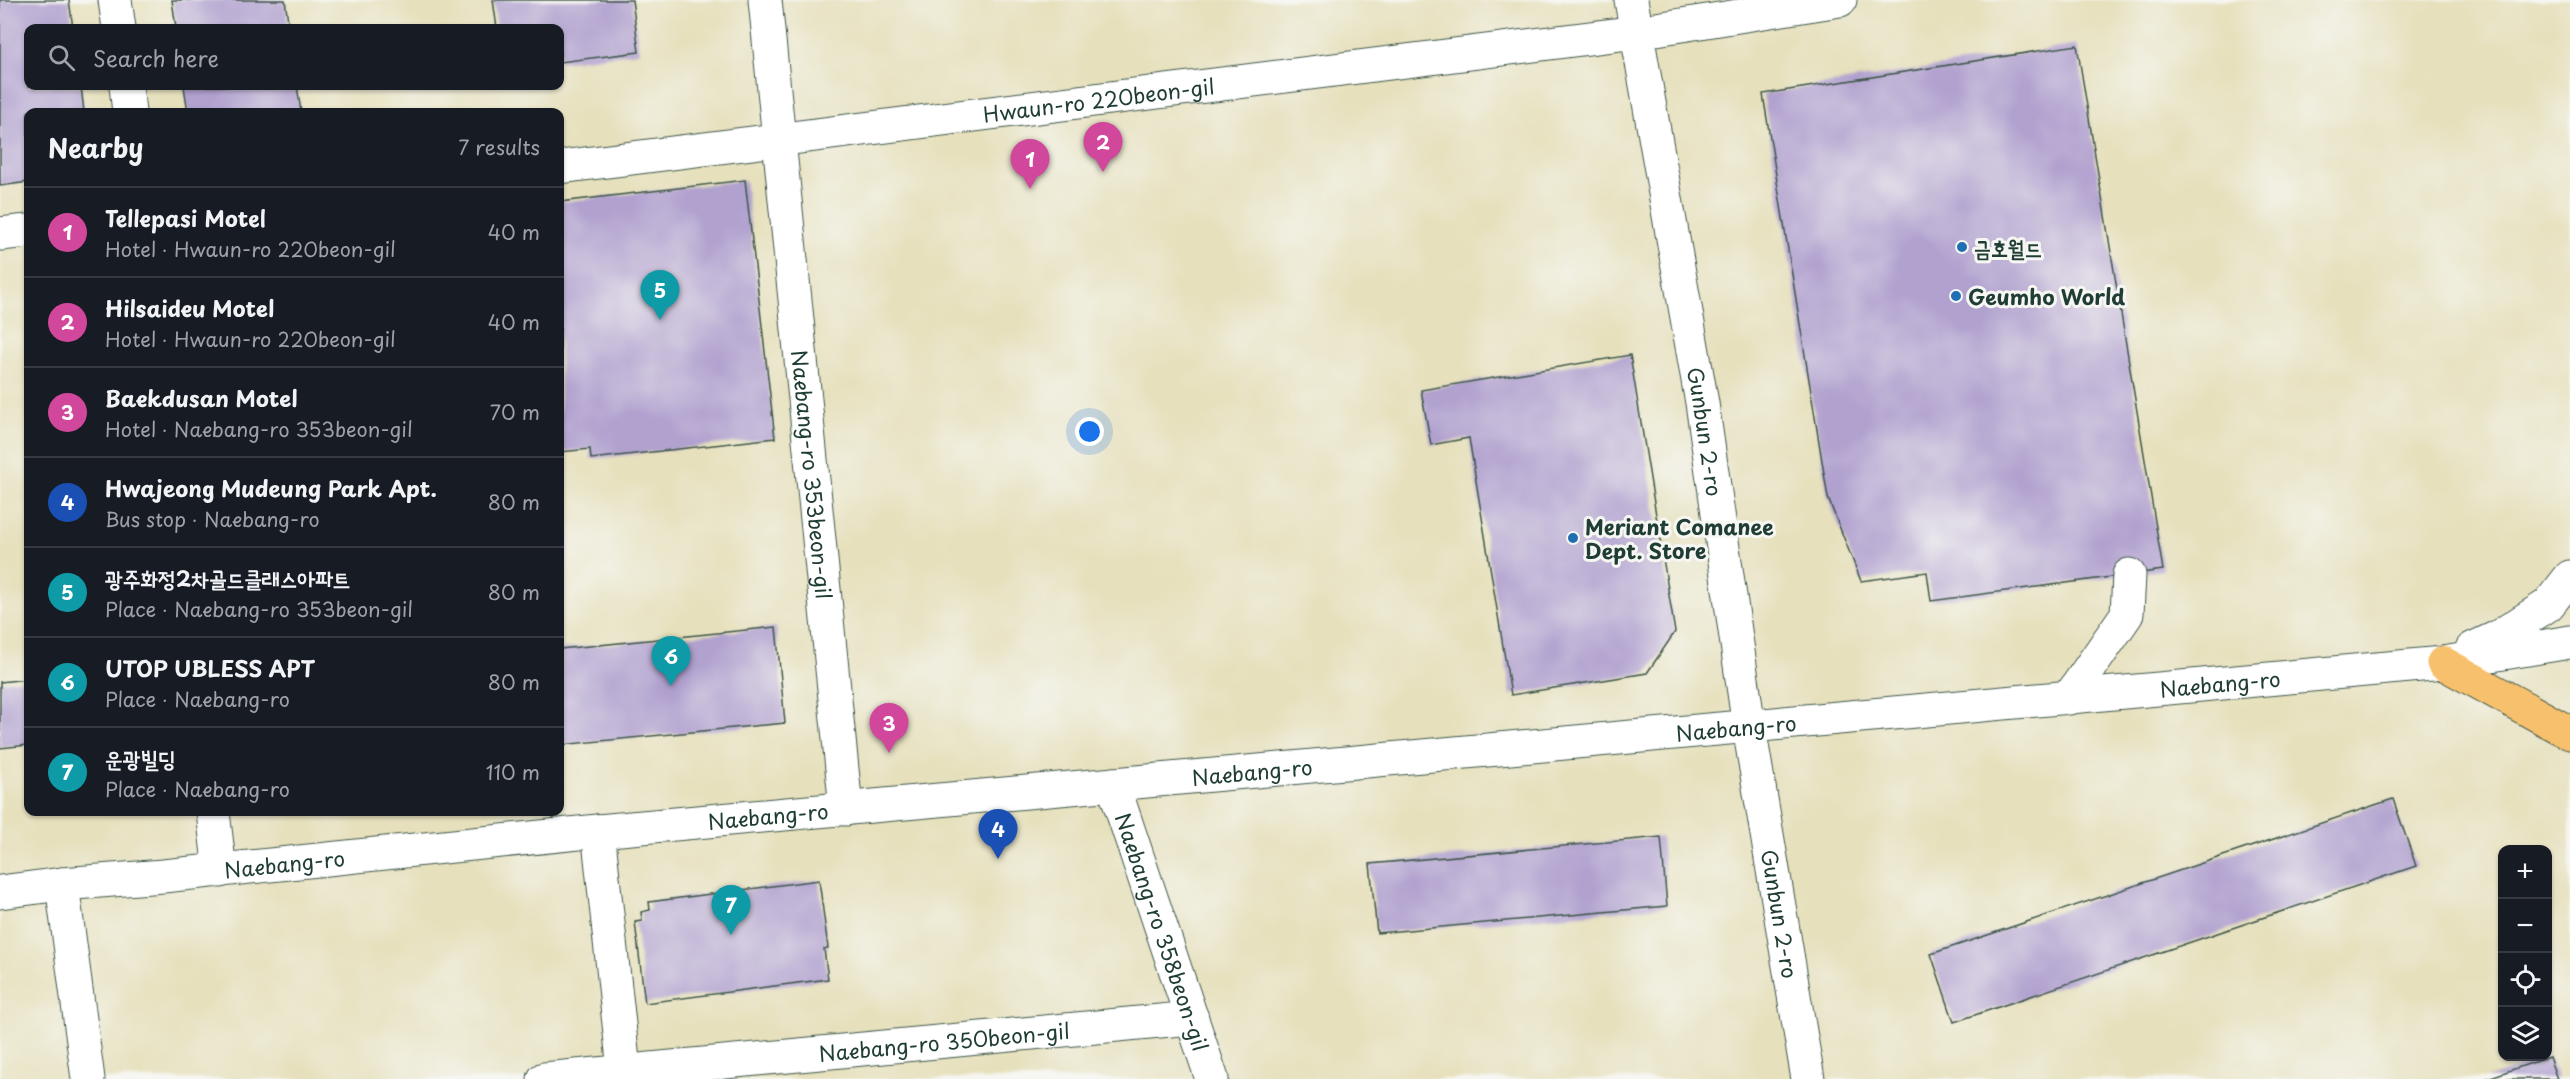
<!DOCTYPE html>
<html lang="en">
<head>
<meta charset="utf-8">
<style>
	:root { --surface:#171b24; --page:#242831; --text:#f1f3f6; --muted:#9ea1a6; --line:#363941; --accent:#0b8043 }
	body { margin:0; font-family:"Playpen Sans","Poor Story",sans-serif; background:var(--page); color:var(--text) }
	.controls { position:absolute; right:18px; bottom:18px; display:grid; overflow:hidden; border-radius:12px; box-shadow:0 2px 4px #0004 }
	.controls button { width:54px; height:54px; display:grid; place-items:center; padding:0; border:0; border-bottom:2px solid var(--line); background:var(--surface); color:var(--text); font:30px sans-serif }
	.you { position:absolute; left:1090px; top:432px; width:21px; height:21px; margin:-15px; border:4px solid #fff; border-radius:50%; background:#1a73e8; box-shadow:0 0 0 9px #1a73e833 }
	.badge { display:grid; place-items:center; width:39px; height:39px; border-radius:50%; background:var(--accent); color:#fff; font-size:20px; font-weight:700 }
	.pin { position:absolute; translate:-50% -50px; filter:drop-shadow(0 2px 3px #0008) }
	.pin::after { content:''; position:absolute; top:32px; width:21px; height:18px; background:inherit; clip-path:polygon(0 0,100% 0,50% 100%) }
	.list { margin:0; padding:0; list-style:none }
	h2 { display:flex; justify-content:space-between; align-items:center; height:78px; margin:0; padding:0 24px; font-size:26px }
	h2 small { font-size:20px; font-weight:400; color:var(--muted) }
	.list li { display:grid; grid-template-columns:39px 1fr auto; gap:18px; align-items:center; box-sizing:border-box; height:90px; padding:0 24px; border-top:2px solid var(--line) }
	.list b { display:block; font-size:22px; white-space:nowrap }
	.list p { margin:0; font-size:20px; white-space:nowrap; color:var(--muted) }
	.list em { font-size:20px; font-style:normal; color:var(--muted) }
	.icon { flex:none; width:33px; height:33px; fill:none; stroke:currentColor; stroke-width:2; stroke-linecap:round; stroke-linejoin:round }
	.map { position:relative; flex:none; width:2570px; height:1079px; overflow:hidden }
	.search { position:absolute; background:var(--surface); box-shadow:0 2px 4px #0004; left:24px; top:24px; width:540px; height:66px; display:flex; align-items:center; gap:15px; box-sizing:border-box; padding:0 21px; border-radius:12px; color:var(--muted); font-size:22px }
	.panel { position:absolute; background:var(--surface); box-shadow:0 2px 4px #0004; left:24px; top:108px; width:540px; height:708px; border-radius:12px }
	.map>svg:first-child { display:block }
	.building { fill:#b1a1cf }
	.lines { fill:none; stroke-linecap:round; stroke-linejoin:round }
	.minor-casing { stroke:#3d5548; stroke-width:35 }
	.major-casing { stroke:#3d5548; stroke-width:35 }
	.minor { stroke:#fff; stroke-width:33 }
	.major { stroke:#f7c06c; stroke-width:33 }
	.poi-dot { fill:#1f6fb2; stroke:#f6f6f2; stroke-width:2 }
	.labels { text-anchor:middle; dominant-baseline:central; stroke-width:6; stroke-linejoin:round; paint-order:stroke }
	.street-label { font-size:21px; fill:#1f3d34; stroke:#f6f6f2 }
	.poi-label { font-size:21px; font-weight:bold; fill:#1f3d34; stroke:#f6f6f2; text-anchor:start }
</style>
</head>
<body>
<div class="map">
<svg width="2570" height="1079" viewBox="0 0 2570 1079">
	<rect width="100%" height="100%" fill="#f6f6f2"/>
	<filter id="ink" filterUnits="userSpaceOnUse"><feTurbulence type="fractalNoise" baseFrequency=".0167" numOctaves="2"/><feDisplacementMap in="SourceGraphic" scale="12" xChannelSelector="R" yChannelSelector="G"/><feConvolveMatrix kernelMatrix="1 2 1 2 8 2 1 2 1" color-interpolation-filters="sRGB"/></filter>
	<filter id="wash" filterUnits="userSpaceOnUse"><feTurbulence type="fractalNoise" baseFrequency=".008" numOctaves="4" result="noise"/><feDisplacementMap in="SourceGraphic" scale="24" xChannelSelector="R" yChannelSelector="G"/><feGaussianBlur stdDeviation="1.35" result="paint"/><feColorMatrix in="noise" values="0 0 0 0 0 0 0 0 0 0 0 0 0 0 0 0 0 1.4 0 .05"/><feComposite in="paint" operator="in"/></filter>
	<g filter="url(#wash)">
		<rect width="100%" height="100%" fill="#e6e0bc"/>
		<g id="blocks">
			<g class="building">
				<polygon points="0,0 69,0 73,28 28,28 28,86 81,86 84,112 28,112 28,160 27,160 28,182 0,186"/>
				<polygon points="172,0 285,0 289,28 176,28"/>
				<polygon points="493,0 632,0 639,52 560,62 560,28 497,28"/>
				<polygon points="2077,45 2163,570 1931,601 1927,572 1861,581 1828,498 1763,94"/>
				<polygon points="184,86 297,86 301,112 188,112"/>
				<polygon points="745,180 775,438 591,459 590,449 560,452 560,202"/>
				<polygon points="1630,355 1675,632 1647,673 1511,695 1469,438 1431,445 1421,390"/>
				<polygon points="776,627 785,723 560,745 560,649"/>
				<polygon points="28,679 28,745 0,748 0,682"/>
				<polygon points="2393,799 2416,866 1954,1022 1931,954"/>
				<polygon points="1661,837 1667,906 1377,933 1370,864"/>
				<polygon points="819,880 828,948 824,949 828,979 645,1003 635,922 642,921 641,912 650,910 649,902"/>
				<polygon points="2549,1057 2557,1079 2485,1079"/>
			</g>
		</g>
	</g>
	<g filter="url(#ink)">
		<use href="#blocks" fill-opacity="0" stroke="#3d5548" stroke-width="1.5"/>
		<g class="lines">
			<defs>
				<g id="minor">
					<polyline points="115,0 119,28"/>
					<path id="s1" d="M765,0l81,809"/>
					<path id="s2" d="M1631,0l71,403 47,324 59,352"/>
					<polyline points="126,86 129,112"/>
					<path id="s3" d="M560,167l1077,-135 203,-32"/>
					<polyline points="0,234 28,231"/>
					<polyline points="2472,649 2498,637 2548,605 2570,577"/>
					<polyline points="2069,698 2127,614 2129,575"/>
					<path id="s4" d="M1113,784l99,295"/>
					<polyline points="213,812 220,871"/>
					<polyline points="598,831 625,1079"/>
					<polyline points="62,884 88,1079"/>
					<path id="s5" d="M0,892l62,-8 101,-8 435,-45 1845,-168 127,-21"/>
					<path id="s6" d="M544,1079l648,-61"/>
				</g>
				<polyline id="major" points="2443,663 2570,733"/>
			</defs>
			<use href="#minor" class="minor-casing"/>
			<use href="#major" class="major-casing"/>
			<use href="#minor" class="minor"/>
			<use href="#major" class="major"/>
		</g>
	</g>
	<g class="poi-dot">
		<circle cx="1962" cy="247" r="6"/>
		<circle cx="1956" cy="296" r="6"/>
		<circle cx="1573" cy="538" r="6"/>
	</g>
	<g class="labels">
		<g class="street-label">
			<text stroke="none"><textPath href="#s3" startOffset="543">Hwaun-ro 220beon-gil</textPath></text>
			<text stroke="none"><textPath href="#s2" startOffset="438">Gunbun 2-ro</textPath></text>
			<text stroke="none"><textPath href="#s1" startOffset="477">Naebang-ro 353beon-gil</textPath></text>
			<text stroke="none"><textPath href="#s5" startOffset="2230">Naebang-ro</textPath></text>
			<text stroke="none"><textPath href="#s5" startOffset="1744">Naebang-ro</textPath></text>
			<text stroke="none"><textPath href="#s5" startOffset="1258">Naebang-ro</textPath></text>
			<text stroke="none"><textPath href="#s5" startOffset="772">Naebang-ro</textPath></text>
			<text stroke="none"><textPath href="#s5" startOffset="286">Naebang-ro</textPath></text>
			<text stroke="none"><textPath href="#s2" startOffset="926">Gunbun 2-ro</textPath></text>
			<text stroke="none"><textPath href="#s4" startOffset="156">Naebang-ro 358beon-gil</textPath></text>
			<text stroke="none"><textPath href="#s6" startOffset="402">Naebang-ro 350beon-gil</textPath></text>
		</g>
		<g class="poi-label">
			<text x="1974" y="247">금호월드</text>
			<text x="1968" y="296">Geumho World</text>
			<text x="1585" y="526">Meriant Comanee<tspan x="1585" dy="24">Dept. Store</tspan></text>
		</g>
	</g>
</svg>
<div class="controls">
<button>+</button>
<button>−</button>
<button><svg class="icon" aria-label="locate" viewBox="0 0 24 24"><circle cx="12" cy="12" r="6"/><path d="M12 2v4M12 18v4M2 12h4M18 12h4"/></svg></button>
<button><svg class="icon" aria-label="layers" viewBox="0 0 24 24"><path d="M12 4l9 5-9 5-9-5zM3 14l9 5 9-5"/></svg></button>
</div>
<div class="you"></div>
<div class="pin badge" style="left:1030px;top:189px;background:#d1479c">1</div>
<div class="pin badge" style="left:1103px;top:172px;background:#d1479c">2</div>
<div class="pin badge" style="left:889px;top:753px;background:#d1479c">3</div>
<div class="pin badge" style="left:998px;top:859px;background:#1a4fb4">4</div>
<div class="pin badge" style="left:660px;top:320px;background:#0f9aa8">5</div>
<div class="pin badge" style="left:671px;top:686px;background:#0f9aa8">6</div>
<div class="pin badge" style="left:731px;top:935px;background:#0f9aa8">7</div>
<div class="search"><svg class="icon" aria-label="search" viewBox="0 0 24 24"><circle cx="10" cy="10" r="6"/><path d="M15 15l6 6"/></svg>Search here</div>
<section class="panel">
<h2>Nearby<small>7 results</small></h2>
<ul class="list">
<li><span class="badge" style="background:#d1479c">1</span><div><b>Tellepasi Motel</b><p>Hotel · Hwaun-ro 220beon-gil</p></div><em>40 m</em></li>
<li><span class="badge" style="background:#d1479c">2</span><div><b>Hilsaideu Motel</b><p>Hotel · Hwaun-ro 220beon-gil</p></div><em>40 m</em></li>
<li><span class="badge" style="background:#d1479c">3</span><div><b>Baekdusan Motel</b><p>Hotel · Naebang-ro 353beon-gil</p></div><em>70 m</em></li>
<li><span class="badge" style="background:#1a4fb4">4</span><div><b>Hwajeong Mudeung Park Apt.</b><p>Bus stop · Naebang-ro</p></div><em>80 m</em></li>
<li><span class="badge" style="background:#0f9aa8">5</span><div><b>광주화정2차골드클래스아파트</b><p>Place · Naebang-ro 353beon-gil</p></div><em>80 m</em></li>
<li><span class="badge" style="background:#0f9aa8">6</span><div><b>UTOP UBLESS APT</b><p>Place · Naebang-ro</p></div><em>80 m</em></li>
<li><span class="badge" style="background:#0f9aa8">7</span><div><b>운광빌딩</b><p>Place · Naebang-ro</p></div><em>110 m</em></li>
</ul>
</section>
</div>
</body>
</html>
